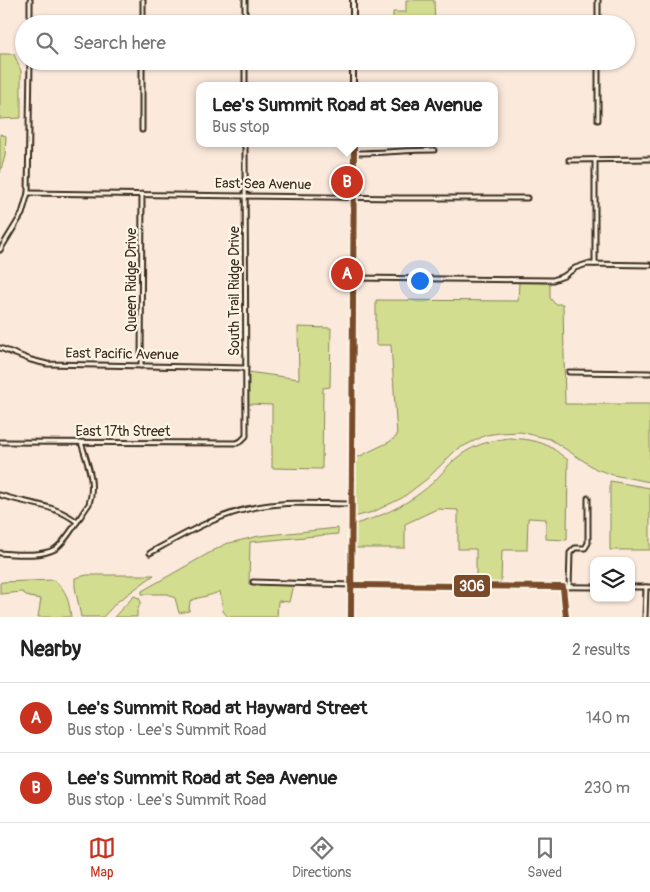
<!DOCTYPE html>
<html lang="en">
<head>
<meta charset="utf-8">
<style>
	:root { --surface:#fff; --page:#f6f6f6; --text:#222; --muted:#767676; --line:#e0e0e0; --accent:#c8321e }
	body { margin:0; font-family:Pangolin,sans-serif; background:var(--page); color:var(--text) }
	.controls { position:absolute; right:15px; bottom:15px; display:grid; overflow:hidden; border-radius:10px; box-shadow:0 1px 4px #0004 }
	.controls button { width:45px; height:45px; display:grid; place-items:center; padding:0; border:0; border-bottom:1px solid var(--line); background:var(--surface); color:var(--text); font:25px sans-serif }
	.you { position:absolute; left:419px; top:280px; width:18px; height:18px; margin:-12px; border:4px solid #fff; border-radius:50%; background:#1a73e8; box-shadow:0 0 0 8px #1a73e833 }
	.badge { display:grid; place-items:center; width:32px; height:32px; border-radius:50%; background:var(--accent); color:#fff; font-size:16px; font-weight:700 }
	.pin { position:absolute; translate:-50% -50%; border:2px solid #fff; box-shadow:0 1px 5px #0006 }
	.popup { position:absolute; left:196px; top:82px; width:302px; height:65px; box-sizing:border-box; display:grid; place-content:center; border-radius:10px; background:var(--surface); filter:drop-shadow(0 1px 4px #0005); font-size:16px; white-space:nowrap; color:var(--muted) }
	.popup b { font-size:19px; color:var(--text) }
	.popup::after { content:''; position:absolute; left:50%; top:100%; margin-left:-10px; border:10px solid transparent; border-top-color:var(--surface) }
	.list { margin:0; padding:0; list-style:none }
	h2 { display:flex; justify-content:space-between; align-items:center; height:65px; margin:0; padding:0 20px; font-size:21px }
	h2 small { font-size:16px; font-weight:400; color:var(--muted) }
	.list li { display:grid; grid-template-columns:32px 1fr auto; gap:15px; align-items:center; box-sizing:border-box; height:70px; padding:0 20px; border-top:1px solid var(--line) }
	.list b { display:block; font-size:19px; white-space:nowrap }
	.list p { margin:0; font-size:16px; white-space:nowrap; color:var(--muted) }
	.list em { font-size:16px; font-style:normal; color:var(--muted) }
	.icon { flex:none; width:28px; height:28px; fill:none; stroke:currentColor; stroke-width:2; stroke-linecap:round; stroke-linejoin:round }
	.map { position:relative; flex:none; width:650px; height:617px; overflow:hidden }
	.search { position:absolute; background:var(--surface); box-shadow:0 1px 4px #0004; left:15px; right:15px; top:15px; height:55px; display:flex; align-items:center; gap:12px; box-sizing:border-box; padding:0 18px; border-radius:28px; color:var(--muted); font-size:19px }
	.sheet { height:205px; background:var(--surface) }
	nav { display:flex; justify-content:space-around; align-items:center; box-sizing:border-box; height:70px; border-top:1px solid var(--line); background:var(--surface); font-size:14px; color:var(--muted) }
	nav a { display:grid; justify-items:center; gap:2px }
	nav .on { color:var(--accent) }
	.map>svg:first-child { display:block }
	.green { fill:#d2dd90; stroke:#868457 }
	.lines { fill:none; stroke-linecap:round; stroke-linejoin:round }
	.minor-casing { stroke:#3b2a1e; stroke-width:7 }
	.secondary-casing { stroke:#3b2a1e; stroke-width:8 }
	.minor { stroke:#fcf5e5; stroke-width:3 }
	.secondary { stroke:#fcf5e5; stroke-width:4 }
	.bus-1-casing { stroke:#fcf5e5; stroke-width:10 }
	.bus-1 { stroke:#7a4b2a; stroke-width:6 }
	.labels { text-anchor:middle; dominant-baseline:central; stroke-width:4.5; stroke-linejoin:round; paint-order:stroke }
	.street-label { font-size:14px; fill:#3b2a1e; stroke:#fcf5e5 }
	.line-badge { stroke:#fcf5e5; stroke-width:2 }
	.badge-label { font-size:14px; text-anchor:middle; font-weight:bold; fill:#fff }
</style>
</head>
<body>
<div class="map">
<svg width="650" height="617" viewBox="0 0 650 617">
	<rect width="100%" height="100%" fill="#fbeadc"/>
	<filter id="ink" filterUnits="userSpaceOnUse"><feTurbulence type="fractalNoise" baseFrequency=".02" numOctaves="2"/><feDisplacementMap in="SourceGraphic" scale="10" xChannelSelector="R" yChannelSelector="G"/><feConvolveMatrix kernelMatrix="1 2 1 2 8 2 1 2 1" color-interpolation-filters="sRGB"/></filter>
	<g filter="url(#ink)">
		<g class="green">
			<polygon points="406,0 434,0 435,24 393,24 393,12 406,12"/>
			<polygon points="0,54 14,54 21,71 21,118 0,119"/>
			<polygon points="0,134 6,136 5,156 0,173"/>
			<polygon points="519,282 550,283 550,298 555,304 563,304 565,404 650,404 650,482 613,475 596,469 550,439 520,432 500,433 486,435 456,450 427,479 402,498 373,512 354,517 356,458 389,442 397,436 391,345 376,345 376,300 518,301"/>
			<polygon points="298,327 331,328 330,387 323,388 322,469 272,468 272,405 248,404 248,372 299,379"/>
			<path d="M509,438c14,1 30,2 43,10 5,3 10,8 16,12l-1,80 -21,-1v-20l-18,-1 -1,32h-25l-1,32h-25v-33h-18v-39l-21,-1 -32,15v24h-51l1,-24c25,-7 47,-17 68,-33 12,-9 20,-20 30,-30 17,-15 34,-20 56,-23z"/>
			<polygon points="610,481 650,488 650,550 610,550"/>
			<path d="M338,528v6l-88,8 -1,42 44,1 -4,17 -11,-1 -1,16h-49l-5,-6 -3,-20c-10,6 -20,5 -30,10l-1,10 -10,2 -4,-15 -7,-4h-26v-3l83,-47 34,-8z"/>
			<polygon points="87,575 154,575 117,602 103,617 81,617 75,587 75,578"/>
			<path d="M53,580c14,8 16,23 18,37h-33l3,-18 -12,-2 -7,-5 -22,2v-11l2,-1z"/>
			<polygon points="134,596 139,598 141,602 137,611 137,617 114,617"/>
		</g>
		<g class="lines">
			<defs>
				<g id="minor">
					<polyline points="598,0 598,24"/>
					<polyline points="30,24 30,0"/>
					<polyline points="143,24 143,0"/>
					<polyline points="245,24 245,0"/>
					<polyline points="416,61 514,62"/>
					<polyline points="598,61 598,120"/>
					<polyline points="245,86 245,61"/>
					<polyline points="142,130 142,61"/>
					<path d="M354,153c27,0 53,-3 80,-3"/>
					<polyline points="569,160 650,159"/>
					<polyline points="28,193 401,198 527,198"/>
					<polyline points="0,250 22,214 28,193 30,61"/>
					<polyline points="595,264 595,161"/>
					<polyline points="353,278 553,280 564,276 575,268 587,264 650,265"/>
					<polyline points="0,348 31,360 47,364 246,368"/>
					<polyline points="141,366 142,194"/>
					<polyline points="569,372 650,373"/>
					<polyline points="0,442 237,443 241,441 246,436 245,143"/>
					<path d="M0,495c26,9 55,9 77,27"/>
					<path d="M0,553c16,1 41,4 55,-4 12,-8 25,-33 34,-45 7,-21 -2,-42 -8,-62"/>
					<path d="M150,553c36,-20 71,-41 113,-47 29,-5 59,-2 89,-2"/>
					<polyline points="253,582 351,585 594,587"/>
					<polyline points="563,587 566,617"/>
					<polyline points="569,587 570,553 575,548 585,548 588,543 588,498"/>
					<polyline points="631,587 650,587"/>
					<polyline points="645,617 646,587"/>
				</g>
				<g id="secondary">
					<polyline points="353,0 353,24"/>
					<polyline points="353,61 353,86"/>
					<polyline points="351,617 354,143"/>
				</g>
			</defs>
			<use href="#minor" class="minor-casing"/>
			<use href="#secondary" class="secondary-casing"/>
			<use href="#minor" class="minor"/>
			<use href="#secondary" class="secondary"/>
			<defs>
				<g id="bus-1">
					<polyline points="351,585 563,587 566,617"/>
					<polyline points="351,617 354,143"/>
				</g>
			</defs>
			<use href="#bus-1" class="bus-1-casing"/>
			<use href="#bus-1" class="bus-1"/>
		</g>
	</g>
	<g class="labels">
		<g class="street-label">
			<text transform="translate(263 184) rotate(1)">East Sea Avenue</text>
			<text transform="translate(131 280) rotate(-90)">Queen Ridge Drive</text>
			<text transform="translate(234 291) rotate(-90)">South Trail Ridge Drive</text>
			<text transform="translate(122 354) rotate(1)">East Pacific Avenue</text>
			<text x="123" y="431">East 17th Street</text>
		</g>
	</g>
	<rect class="line-badge" x="453" y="574" width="38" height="24" rx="5" fill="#7a4b2a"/>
	<g class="badge-label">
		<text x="472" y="591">306</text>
	</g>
</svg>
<div class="controls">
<button><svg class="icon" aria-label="layers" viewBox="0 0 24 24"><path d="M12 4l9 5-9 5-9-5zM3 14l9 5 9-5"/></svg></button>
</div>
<div class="you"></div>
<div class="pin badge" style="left:347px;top:274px">A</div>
<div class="pin badge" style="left:347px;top:182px">B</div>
<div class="popup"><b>Lee's Summit Road at Sea Avenue</b>Bus stop</div>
<div class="search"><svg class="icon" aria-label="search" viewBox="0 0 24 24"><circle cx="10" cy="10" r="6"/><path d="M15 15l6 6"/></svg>Search here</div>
</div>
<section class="sheet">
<h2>Nearby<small>2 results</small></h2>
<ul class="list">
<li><span class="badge">A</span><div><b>Lee's Summit Road at Hayward Street</b><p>Bus stop · Lee's Summit Road</p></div><em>140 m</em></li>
<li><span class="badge">B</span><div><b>Lee's Summit Road at Sea Avenue</b><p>Bus stop · Lee's Summit Road</p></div><em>230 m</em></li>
</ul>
</section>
<nav>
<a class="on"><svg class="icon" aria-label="map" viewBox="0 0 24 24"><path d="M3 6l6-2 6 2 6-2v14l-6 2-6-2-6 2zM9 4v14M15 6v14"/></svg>Map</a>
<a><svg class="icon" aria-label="directions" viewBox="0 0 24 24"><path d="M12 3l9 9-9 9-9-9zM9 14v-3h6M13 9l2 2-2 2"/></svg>Directions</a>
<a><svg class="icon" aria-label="saved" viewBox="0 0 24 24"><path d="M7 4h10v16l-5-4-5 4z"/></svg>Saved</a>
</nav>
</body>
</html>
